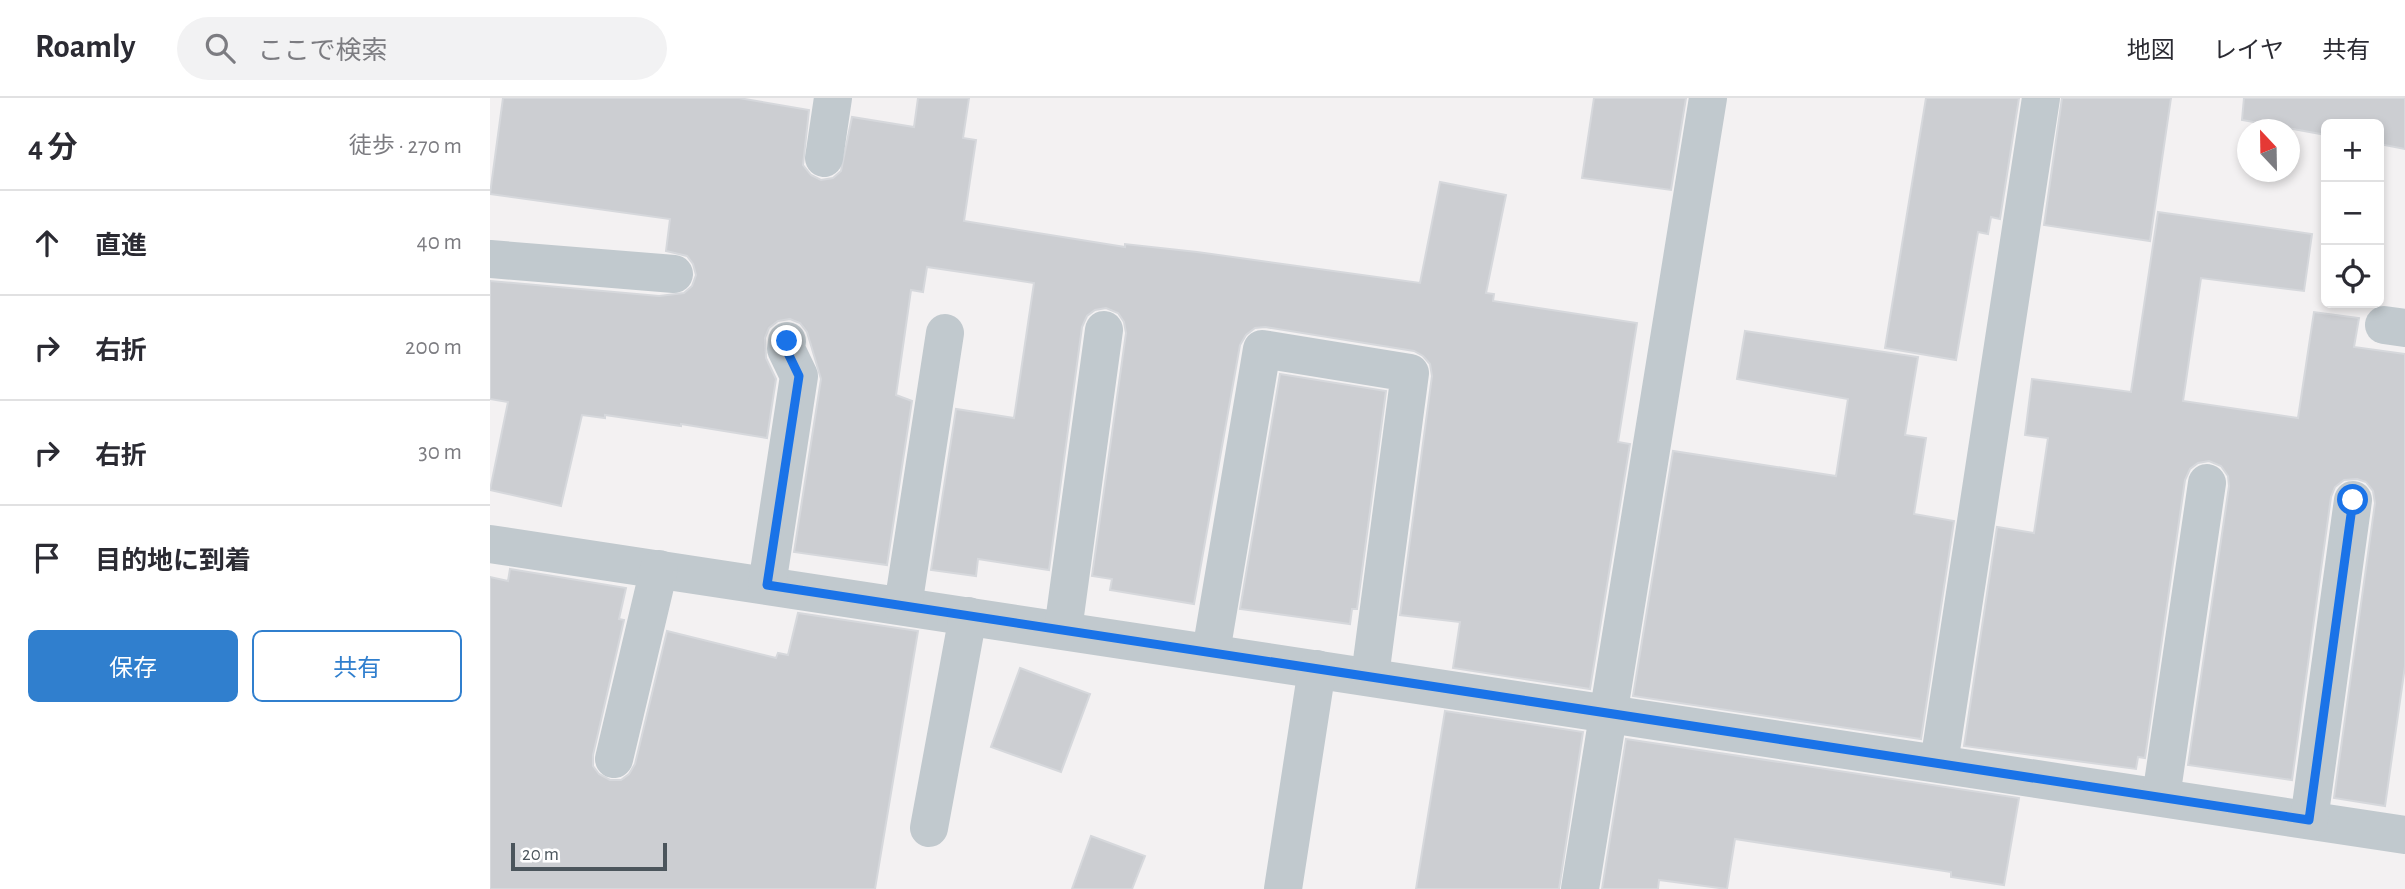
<!DOCTYPE html>
<html lang="ja">
<head>
<meta charset="utf-8">
<style>
	:root { --surface:#fff; --page:#f2f2f3; --text:#2b2b33; --muted:#7c7c81; --line:#e1e1e2; --accent:#307fce }
	body { margin:0; font-family:"Alegreya Sans","Noto Sans JP",sans-serif; background:var(--page); color:var(--text) }
	.controls { position:absolute; right:21px; top:21px; display:grid; overflow:hidden; border-radius:10px; box-shadow:0 4px 10px #0003 }
	.controls button { width:63px; height:63px; display:grid; place-items:center; padding:0; border:0; border-bottom:2px solid var(--line); background:var(--surface); color:var(--text); font:35px sans-serif }
	.compass { position:absolute; left:1747px; top:21px; width:63px; height:63px; border-radius:50%; background:var(--surface); box-shadow:0 4px 10px #0003; rotate:338deg }
	.scale { position:absolute; left:21px; bottom:18px; width:156px; box-sizing:border-box; padding-left:7px; border:4px solid #4b555c; border-top:0; font-size:19px; line-height:24px; white-space:nowrap; color:#4b555c; -webkit-text-stroke:5px #fff; paint-order:stroke }
	.stop { position:absolute; width:21px; height:21px; margin:-16px; border:5px solid #1a73e8; border-radius:50%; background:#fff }
	.stop.end { background:#1a73e8; border-color:#fff; box-shadow:0 2px 7px #0008 }
	.list { margin:0; padding:0; list-style:none }
	h2 { display:flex; justify-content:space-between; align-items:center; height:91px; margin:0; padding:0 28px; font-size:30px }
	h2 small { font-size:23px; font-weight:400; color:var(--muted) }
	.list li { display:grid; grid-template-columns:46px 1fr auto; gap:21px; align-items:center; box-sizing:border-box; height:105px; padding:0 28px; border-top:2px solid var(--line) }
	.list b { display:block; font-size:26px; white-space:nowrap }
	.list em { font-size:23px; font-style:normal; color:var(--muted) }
	.actions { display:flex; gap:14px; padding:21px 28px }
	.actions a { flex:1; padding:16px 0; border:2px solid var(--accent); border-radius:10px; text-align:center; font-size:24px; color:var(--accent) }
	.actions .main { background:var(--accent); color:#fff }
	.icon { flex:none; width:38px; height:38px; fill:none; stroke:currentColor; stroke-width:2; stroke-linecap:round; stroke-linejoin:round }
	.map { position:relative; flex:none; width:1915px; height:791px; overflow:hidden }
	header { display:flex; align-items:center; gap:42px; box-sizing:border-box; height:98px; padding:0 35px; background:var(--surface); border-bottom:2px solid var(--line) }
	header strong { font-size:33px }
	nav { display:flex; gap:38px; margin-inline-start:auto; font-size:24px }
	.search { width:490px; height:63px; background:var(--page); display:flex; align-items:center; gap:18px; box-sizing:border-box; padding:0 24px; border-radius:38px; color:var(--muted); font-size:26px }
	main { display:flex }
	aside { flex:1; background:var(--surface) }
	.map>svg:first-child { display:block }
	.building { fill:#ccced2; stroke:#d6d8dc; stroke-width:2 }
	.lines { fill:none; stroke-linecap:round; stroke-linejoin:round }
	.street { stroke:#c1c9ce; stroke-width:38 }
	.route { stroke:#1a73e8; stroke-width:9 }
</style>
</head>
<body>
<header>
<strong>Roamly</strong>
<div class="search"><svg class="icon" aria-label="search" viewBox="0 0 24 24"><circle cx="10" cy="10" r="6"/><path d="M15 15l6 6"/></svg>ここで検索</div>
<nav><a>地図</a><a>レイヤ</a><a>共有</a></nav>
</header>
<main>
<aside>
<h2>4 分<small>徒歩 · 270 m</small></h2>
<ul class="list">
<li><svg class="icon" aria-label="ahead" viewBox="0 0 24 24"><path d="M12 20V5M6 11l6-6 6 6"/></svg><div><b>直進</b></div><em>40 m</em></li>
<li><svg class="icon" aria-label="right" viewBox="0 0 24 24"><path d="M7 20v-9h11M14 6l5 5-5 5"/></svg><div><b>右折</b></div><em>200 m</em></li>
<li><svg class="icon" aria-label="right" viewBox="0 0 24 24"><path d="M7 20v-9h11M14 6l5 5-5 5"/></svg><div><b>右折</b></div><em>30 m</em></li>
<li><svg class="icon" aria-label="arrive" viewBox="0 0 24 24"><path d="M6 21V4h12l-3 4 3 4H6"/></svg><div><b>目的地に到着</b></div></li>
</ul>
<div class="actions"><a class="main">保存</a><a>共有</a></div>
</aside>
<div class="map">
<svg width="1915" height="791" viewBox="0 0 1915 791">
	<rect width="100%" height="100%" fill="#f3f1f2"/>
	<g class="building">
		<polygon points="13,0 249,0 319,12 313,67 321,77 331,82 343,80 351,73 362,19 424,29 428,0 479,0 473,40 486,42 474,123 635,149 635,146 707,154 930,185 950,84 1016,97 996,195 1004,196 1003,203 1147,225 1128,344 1140,346 1100,591 963,570 970,524 910,517 942,278 940,266 933,258 924,253 775,229 765,230 756,237 750,247 704,506 620,492 622,481 602,478 636,235 634,224 628,215 616,210 605,212 597,218 592,229 559,472 488,461 486,478 441,472 466,311 524,320 544,185 437,169 433,194 421,192 406,297 422,303 397,467 304,454 331,281 317,234 310,225 300,221 288,223 279,230 275,240 276,260 286,281 277,340 191,326 191,328 115,317 115,320 92,317 71,408 0,392 18,304 0,301 0,183 169,198 194,195 202,188 206,177 203,166 197,158 176,153 180,121 0,96"/>
		<polygon points="1104,0 1196,0 1181,92 1092,80"/>
		<polygon points="1436,0 1529,0 1510,121 1501,119 1498,136 1488,134 1466,262 1395,250"/>
		<polygon points="1572,0 1681,0 1660,143 1554,127"/>
		<polygon points="1754,0 1915,0 1915,51 1889,46 1889,26 1836,26 1836,37 1752,22"/>
		<polygon points="1668,114 1822,136 1814,193 1711,180 1693,303 1808,320 1824,214 1869,220 1864,249 1915,256 1915,568 1895,708 1844,700 1885,405 1883,393 1876,384 1867,381 1854,382 1845,389 1841,399 1802,682 1698,667 1739,388 1738,378 1731,368 1719,363 1708,365 1700,371 1695,382 1655,660 1648,659 1646,671 1474,648 1507,429 1544,435 1558,340 1535,337 1542,281 1641,294"/>
		<polygon points="1255,233 1428,259 1415,337 1436,340 1424,416 1464,423 1431,641 1143,598 1183,353 1346,378 1358,301 1247,281"/>
		<polygon points="790,276 896,293 867,511 862,511 860,526 750,511"/>
		<polygon points="20,471 136,490 129,521 134,522 103,657 103,668 109,676 120,682 131,682 139,676 145,666 177,533 286,560 288,555 298,557 308,515 428,533 385,791 0,791 0,479 18,483"/>
		<polygon points="530,570 600,596 571,674 501,649"/>
		<polygon points="955,613 1093,634 1069,791 926,791"/>
		<polygon points="1136,641 1529,700 1514,787 1461,779 1461,774 1245,741 1237,791 1169,782 1168,791 1112,791"/>
		<polygon points="601,738 655,758 642,791 582,791"/>
	</g>
	<g class="lines">
		<g class="street">
			<polyline points="334,60 343,0"/>
			<polyline points="0,161 184,176"/>
			<polyline points="1894,227 1915,230"/>
			<polyline points="0,446 1915,737"/>
			<polyline points="277,487 309,278 296,251 297,243"/>
			<polyline points="413,508 455,235"/>
			<polyline points="573,532 614,232"/>
			<polyline points="721,554 772,251 920,275 880,578"/>
			<polyline points="124,661 169,471"/>
			<polyline points="1449,665 1551,0"/>
			<polyline points="1671,699 1717,385"/>
			<polyline points="1819,722 1863,402"/>
			<polyline points="439,730 478,518"/>
			<polyline points="793,791 827,571"/>
			<polyline points="1090,791 1218,0"/>
		</g>
	</g>
	<g class="lines">
		<polyline class="route" points="297,243 296,251 309,278 277,487 1819,722 1863,402"/>
	</g>
</svg>
<div class="controls">
<button>+</button>
<button>−</button>
<button><svg class="icon" aria-label="locate" viewBox="0 0 24 24"><circle cx="12" cy="12" r="6"/><path d="M12 2v4M12 18v4M2 12h4M18 12h4"/></svg></button>
</div>
<svg class="compass" viewBox="-18 -18 36 36"><path d="M0-13l5 13h-10z" fill="#e53935"/><path d="M0 13l5-13h-10z" fill="#7c7c81"/></svg>
<div class="scale">20 m</div>
<div class="stop" style="left:1863px;top:402px"></div>
<div class="stop end" style="left:297px;top:243px"></div>
</div>
</main>
</body>
</html>
